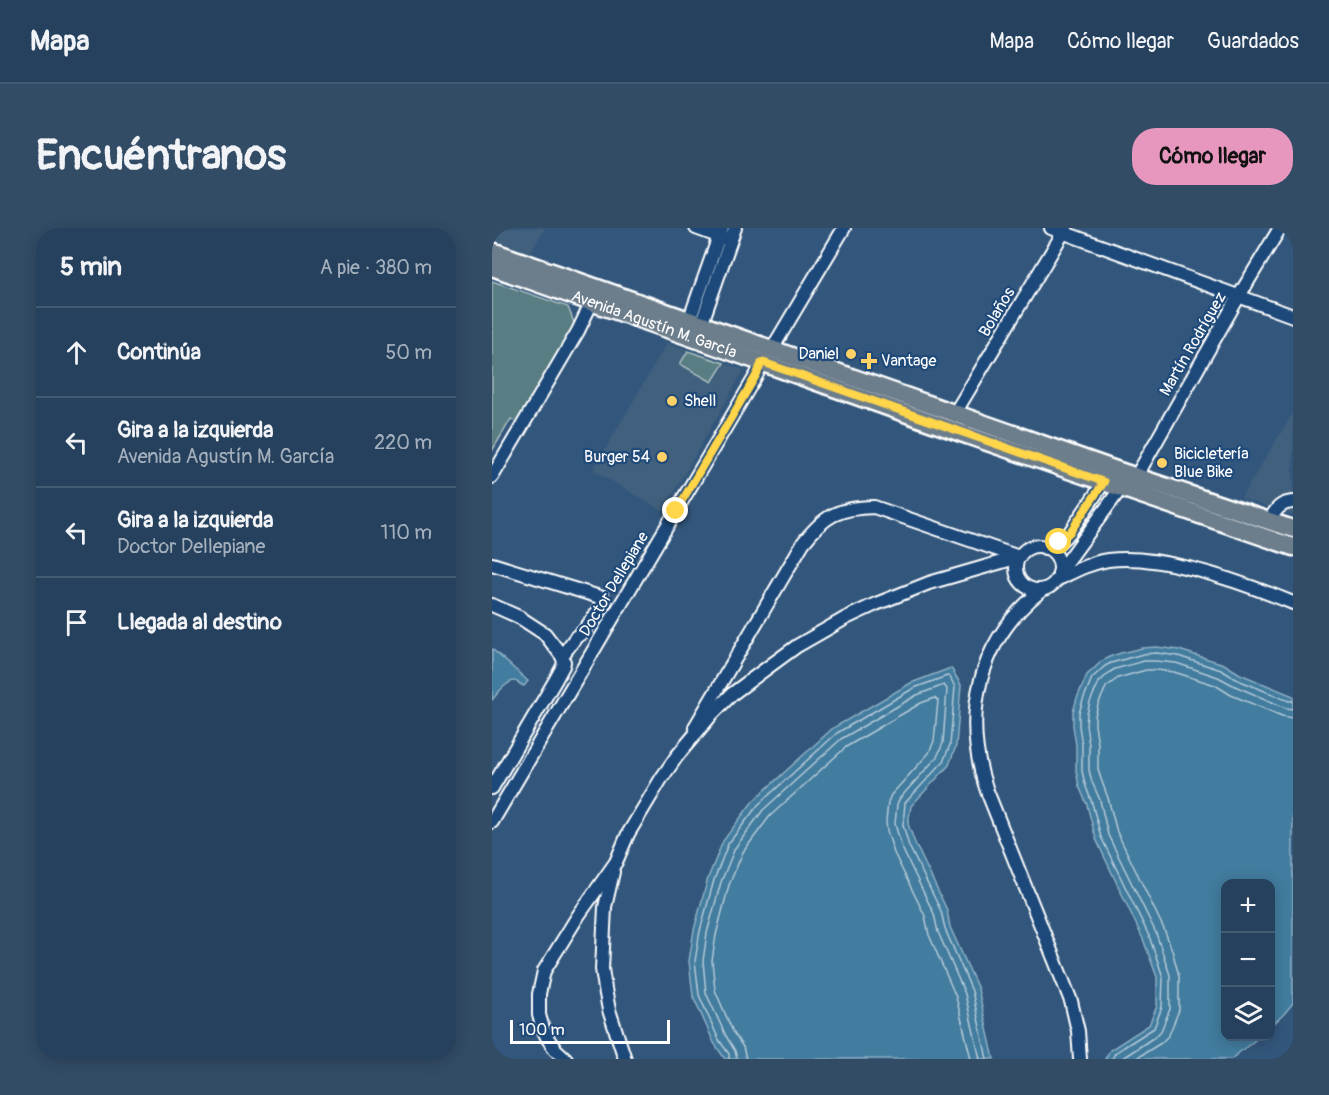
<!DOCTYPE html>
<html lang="es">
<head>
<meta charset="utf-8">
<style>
	:root { --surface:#26415d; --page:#324c66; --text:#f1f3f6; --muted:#a4afbc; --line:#425a72; --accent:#e797bd }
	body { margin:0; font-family:Pangolin,sans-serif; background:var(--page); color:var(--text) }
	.controls { position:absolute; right:18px; bottom:18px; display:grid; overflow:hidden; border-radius:12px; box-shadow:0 3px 15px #0003 }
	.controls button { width:54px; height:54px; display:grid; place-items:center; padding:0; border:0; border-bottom:2px solid var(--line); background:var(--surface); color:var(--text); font:30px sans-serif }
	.scale { position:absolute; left:18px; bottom:15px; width:160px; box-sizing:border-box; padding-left:6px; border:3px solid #fff; border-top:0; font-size:16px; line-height:21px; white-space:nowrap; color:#fff; -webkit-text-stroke:4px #1f4a7a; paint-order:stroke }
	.stop { position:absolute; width:18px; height:18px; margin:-14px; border:4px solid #ffd54a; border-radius:50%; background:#fff }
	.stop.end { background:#ffd54a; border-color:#fff; box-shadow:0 2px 6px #0008 }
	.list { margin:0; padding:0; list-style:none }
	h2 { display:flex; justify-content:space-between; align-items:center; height:78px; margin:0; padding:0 24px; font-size:26px }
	h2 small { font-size:20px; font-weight:400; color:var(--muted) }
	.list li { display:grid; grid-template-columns:39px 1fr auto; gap:18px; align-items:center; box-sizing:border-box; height:90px; padding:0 24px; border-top:2px solid var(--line) }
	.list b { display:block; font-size:22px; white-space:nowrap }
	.list p { margin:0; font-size:20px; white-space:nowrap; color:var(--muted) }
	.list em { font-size:20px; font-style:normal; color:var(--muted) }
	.icon { flex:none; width:33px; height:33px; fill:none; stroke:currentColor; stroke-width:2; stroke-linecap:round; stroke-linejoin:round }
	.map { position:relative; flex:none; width:801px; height:831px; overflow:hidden; border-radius:24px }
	header { display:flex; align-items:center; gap:36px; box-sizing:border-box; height:84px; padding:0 30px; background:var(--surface); border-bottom:2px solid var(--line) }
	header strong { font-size:28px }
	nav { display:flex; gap:33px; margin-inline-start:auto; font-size:21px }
	.intro { display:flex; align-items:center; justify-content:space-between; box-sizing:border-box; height:144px; padding:0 36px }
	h1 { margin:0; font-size:42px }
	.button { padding:15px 27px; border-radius:24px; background:var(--accent); color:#111; font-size:21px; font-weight:700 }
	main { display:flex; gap:36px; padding:0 36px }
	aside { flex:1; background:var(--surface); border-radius:24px; box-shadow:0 3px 15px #0003 }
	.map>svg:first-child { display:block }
	.built { fill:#41607e }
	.green { fill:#587d83; stroke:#acbec1; stroke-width:1.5 }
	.water { fill:#437b9e; stroke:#8eb0c5; stroke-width:1.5 }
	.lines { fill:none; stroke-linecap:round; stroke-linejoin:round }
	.shore { stroke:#b4cad8; stroke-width:1.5 }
	.minor-casing { stroke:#fff; stroke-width:16 }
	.major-casing { stroke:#fff; stroke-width:21 }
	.minor { stroke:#1f4a7a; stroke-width:12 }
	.major { stroke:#6c7d8b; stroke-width:16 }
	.route { stroke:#ffd54a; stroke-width:8 }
	.poi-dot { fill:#ffd166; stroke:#1f4a7a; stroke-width:2 }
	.labels { text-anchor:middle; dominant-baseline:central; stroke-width:4.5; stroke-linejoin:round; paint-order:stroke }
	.street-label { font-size:16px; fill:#fff; stroke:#1f4a7a }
	.poi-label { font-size:16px; fill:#fff; stroke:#1f4a7a; text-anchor:start }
</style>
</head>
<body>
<header>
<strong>Mapa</strong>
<nav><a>Mapa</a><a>Cómo llegar</a><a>Guardados</a></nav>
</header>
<div class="intro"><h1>Encuéntranos</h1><a class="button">Cómo llegar</a></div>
<main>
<aside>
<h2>5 min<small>A pie · 380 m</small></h2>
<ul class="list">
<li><svg class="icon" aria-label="ahead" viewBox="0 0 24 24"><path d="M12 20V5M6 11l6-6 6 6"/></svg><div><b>Continúa</b></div><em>50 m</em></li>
<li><svg class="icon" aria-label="left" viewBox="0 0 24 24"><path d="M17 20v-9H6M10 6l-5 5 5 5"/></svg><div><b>Gira a la izquierda</b><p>Avenida Agustín M. García</p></div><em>220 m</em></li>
<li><svg class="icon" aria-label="left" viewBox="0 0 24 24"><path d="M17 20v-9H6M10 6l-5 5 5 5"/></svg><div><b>Gira a la izquierda</b><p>Doctor Dellepiane</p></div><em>110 m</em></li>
<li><svg class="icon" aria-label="arrive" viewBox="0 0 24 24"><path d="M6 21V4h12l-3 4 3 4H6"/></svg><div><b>Llegada al destino</b></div></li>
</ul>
</aside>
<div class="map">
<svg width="801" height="831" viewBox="0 0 801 831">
	<rect width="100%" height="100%" fill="#33577c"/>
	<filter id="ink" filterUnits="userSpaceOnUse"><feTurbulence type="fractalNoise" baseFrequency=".0167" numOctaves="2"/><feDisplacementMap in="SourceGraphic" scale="12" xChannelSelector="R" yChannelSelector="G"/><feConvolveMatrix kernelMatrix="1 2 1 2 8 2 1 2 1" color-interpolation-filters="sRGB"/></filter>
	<g filter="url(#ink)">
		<g class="built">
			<polygon points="3,0 53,0 38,25 0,11 0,5"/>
			<polygon points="175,115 252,142 171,283 101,242"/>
			<polygon points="801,185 801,287 749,270"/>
		</g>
		<g class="green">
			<polygon points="0,53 76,79 84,100 27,195 19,191 0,223"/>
			<polygon points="196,123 232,135 220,154 188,136"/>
		</g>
		<g class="water">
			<polygon points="665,419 687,422 732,436 748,446 801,468 801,775 791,787 779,798 778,656 734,656 734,808 767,809 739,831 613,831 618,822 657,797 665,778 665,749 651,711 604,611 595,577 587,558 584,543 584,517 581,498 581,484 585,470 595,447 610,433 617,429 629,425 650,420"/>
			<path d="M0,421l36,32 -4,5c-1,0 -8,-5 -9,-5 -8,-1 -19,14 -23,19z"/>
			<polygon points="459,440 469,457 464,518 457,537 419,578 416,596 423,615 455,682 458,699 486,761 502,831 233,831 222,815 201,768 197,733 202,702 216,650 231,613 261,573 341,500 419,455"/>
		</g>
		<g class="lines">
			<g class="shore">
				<polyline points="237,831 237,826 227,812 207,767 203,733 208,703 222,652 236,616 266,577 345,505 422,460 455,448 458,449 463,459 458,517 451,534 413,575 411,597 417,618 449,683 453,701 480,763 495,831"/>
				<polyline points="245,831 243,823 234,808 214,765 211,733 215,705 229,654 243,620 271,582 349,511 425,467 452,457 455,461 451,515 445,529 408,570 405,576 403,596 410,620 442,686 446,704 473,766 488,831"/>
				<polyline points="254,831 251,819 241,804 223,762 220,733 224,707 237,657 251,624 278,588 354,519 429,475 443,470 446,473 442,513 437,525 399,567 396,574 394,593 395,603 402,625 433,688 437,707 464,769 479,831"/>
				<polyline points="620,831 623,825 632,819 662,800 670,779 671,749 657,708 609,609 600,575 593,556 590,543 590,517 587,498 587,485 591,472 600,450 613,438 619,435 651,426 665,425 686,428 729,442 746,452 797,473 801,473"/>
				<polyline points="629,831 664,808 669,803 678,781 678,747 664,705 616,607 608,572 600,554 597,542 597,517 594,497 595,486 598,474 607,454 618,444 623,441 652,433 664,433 684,435 726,449 743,458 794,480 801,481"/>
				<polyline points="643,831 669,815 677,807 687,782 687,748 680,722 672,701 625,604 616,570 609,551 606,541 606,516 603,497 603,488 606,477 614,459 626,450 654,442 664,442 682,444 723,457 739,467 790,488 801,490"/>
			</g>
			<defs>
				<g id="minor">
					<polyline points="204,0 234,11"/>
					<polyline points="559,0 801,88"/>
					<polyline points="197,93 230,0"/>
					<polyline points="209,97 243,0"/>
					<polyline points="280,121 352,0"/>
					<polyline points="463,185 574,0"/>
					<polyline points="0,249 86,103 100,74"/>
					<polyline points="645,257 644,249 747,68 788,0"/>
					<path d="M777,293c7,-11 10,-18 24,-19"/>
					<circle cx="546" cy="340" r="22"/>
					<polyline points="553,320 567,314 578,304 612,254"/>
					<polyline points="0,336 111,370 112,375 91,404 84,409 70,428"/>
					<polyline points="567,345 629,260 627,252"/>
					<path d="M564,352c17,-8 33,-17 52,-20 53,-7 136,23 185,43"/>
					<path d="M550,362c-64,50 -81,125 -55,201l84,210 7,30 2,28"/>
					<polyline points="0,377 27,389 53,406 70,428 72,434 71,438 64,451 0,560"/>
					<path d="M203,499l108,-184c22,-28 35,-35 71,-36l145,50"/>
					<polyline points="0,594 265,146 270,134"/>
					<polyline points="121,644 113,679 110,741 113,761 117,782 133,831"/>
					<polyline points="74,831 63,821 56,811 51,801 47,787 47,766 52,743 86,688 124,634 136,606 169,551 185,528 221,485 240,466 279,437 305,418 354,390 384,376 437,355 527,329"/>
				</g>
				<g id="major">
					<polyline points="0,23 624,242 801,301"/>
					<path id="s1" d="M0,39l472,167 329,113"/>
				</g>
			</defs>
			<use href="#minor" class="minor-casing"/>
			<use href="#major" class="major-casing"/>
			<use href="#minor" class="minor"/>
			<use href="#major" class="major"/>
		</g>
	</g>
	<g class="lines" filter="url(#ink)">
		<polyline class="route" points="184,283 265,146 270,134 612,254 578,304 567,314"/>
	</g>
	<g class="poi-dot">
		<circle cx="359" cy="126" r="6"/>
		<path d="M374 124h6v6h6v6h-6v6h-6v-6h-6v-6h6z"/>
		<circle cx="180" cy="173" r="6"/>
		<circle cx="170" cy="229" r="6"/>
		<circle cx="670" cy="235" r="6"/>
	</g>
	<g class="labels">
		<g class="street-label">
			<text transform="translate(505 84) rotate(-59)">Bolaños</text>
			<text stroke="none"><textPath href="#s1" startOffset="172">Avenida Agustín M. García</textPath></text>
			<text transform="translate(701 116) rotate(-60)">Martín Rodríguez</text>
			<text transform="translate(122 356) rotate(-59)">Doctor Dellepiane</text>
		</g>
		<g class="poi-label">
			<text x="347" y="126" text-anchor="end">Daniel</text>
			<text x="389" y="133">Vantage</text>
			<text x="192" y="173">Shell</text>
			<text x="682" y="226">Bicicletería<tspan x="682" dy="18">Blue Bike</tspan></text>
			<text x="158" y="229" text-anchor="end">Burger 54</text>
		</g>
	</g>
</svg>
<div class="controls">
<button>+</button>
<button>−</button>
<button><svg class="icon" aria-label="layers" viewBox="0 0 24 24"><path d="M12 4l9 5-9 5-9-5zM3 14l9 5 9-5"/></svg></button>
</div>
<div class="scale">100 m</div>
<div class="stop" style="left:567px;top:314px"></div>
<div class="stop end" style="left:184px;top:283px"></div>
</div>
</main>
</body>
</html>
